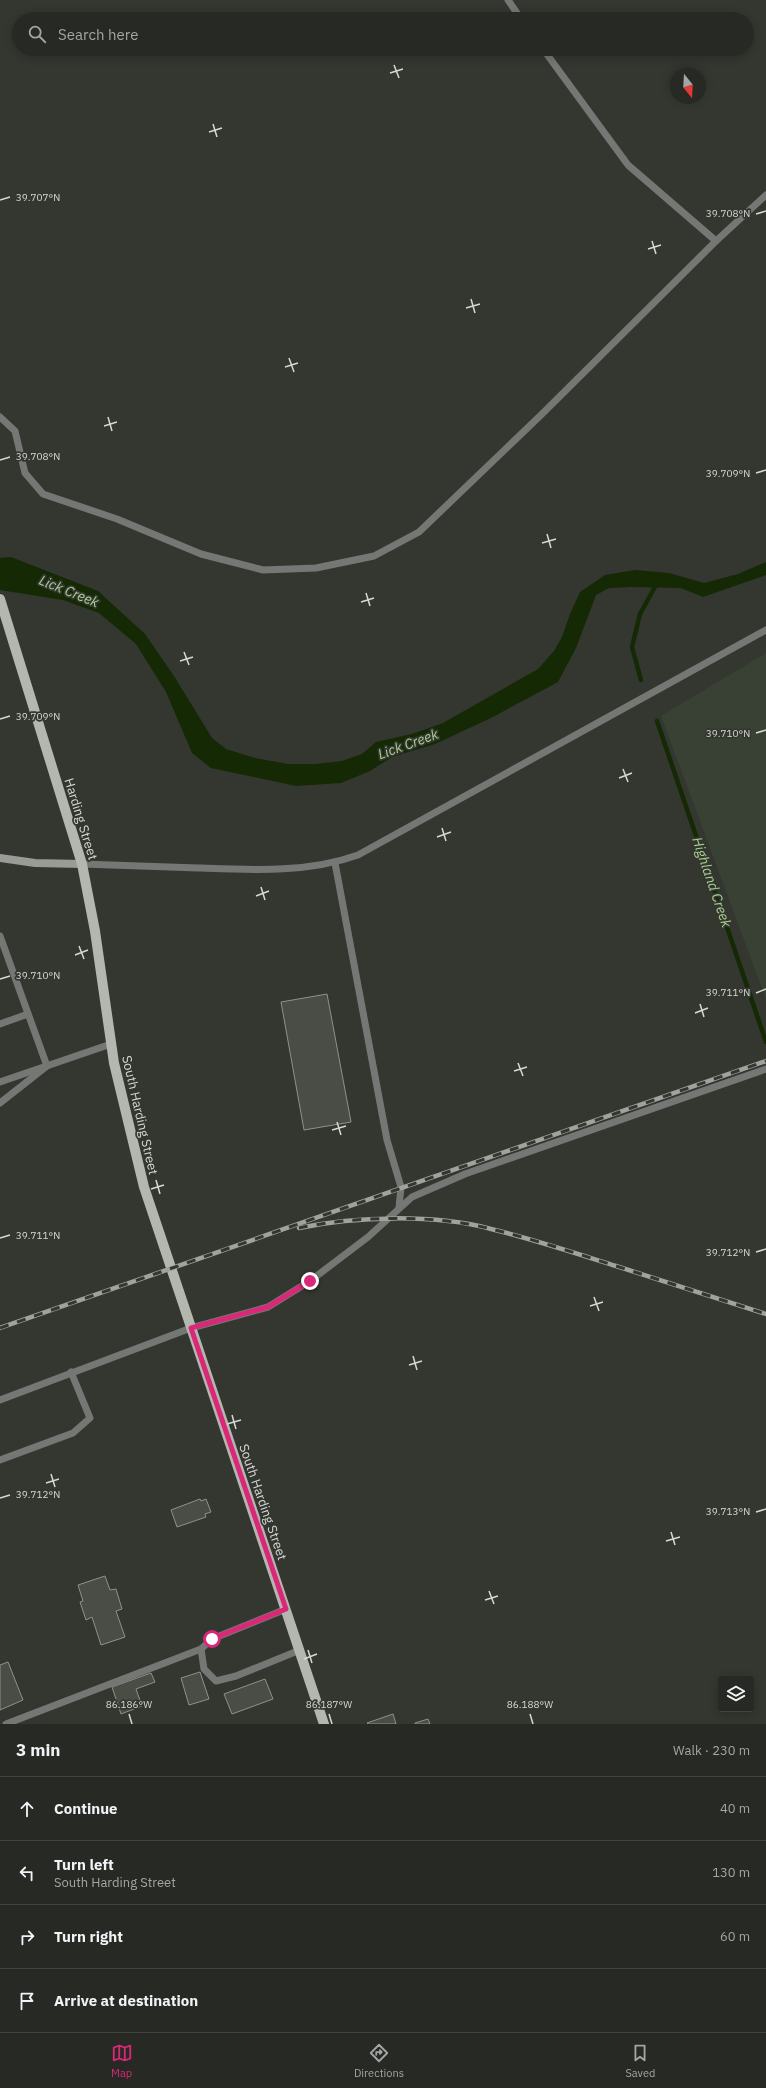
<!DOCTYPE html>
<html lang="en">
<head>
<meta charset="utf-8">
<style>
	:root { --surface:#262924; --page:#2e312c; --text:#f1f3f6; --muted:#a4a6a6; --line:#424541; --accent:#db2777 }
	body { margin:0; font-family:"IBM Plex Sans",sans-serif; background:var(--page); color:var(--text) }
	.controls { position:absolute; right:12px; bottom:12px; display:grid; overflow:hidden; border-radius:4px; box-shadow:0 2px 10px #0003 }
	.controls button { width:36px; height:36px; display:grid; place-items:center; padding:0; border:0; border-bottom:1px solid var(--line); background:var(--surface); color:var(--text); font:20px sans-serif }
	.compass { position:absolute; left:670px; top:68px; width:36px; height:36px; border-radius:50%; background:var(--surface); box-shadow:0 2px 10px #0003; rotate:162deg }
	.stop { position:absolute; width:12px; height:12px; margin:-9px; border:3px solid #db2777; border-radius:50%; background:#fff }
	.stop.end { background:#db2777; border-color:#fff; box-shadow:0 1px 4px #0008 }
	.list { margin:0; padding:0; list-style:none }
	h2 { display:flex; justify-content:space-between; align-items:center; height:52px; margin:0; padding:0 16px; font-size:17px }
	h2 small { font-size:13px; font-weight:400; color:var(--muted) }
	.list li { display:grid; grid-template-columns:26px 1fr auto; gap:12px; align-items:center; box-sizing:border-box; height:64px; padding:0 16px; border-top:1px solid var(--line) }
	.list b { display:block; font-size:15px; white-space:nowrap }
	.list p { margin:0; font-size:13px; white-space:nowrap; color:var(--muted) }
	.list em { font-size:13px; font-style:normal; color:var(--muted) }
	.icon { flex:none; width:22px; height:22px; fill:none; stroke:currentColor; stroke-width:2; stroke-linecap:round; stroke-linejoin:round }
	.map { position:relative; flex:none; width:766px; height:1724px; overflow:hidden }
	.search { position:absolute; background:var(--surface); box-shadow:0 2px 10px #0003; left:12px; right:12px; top:12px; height:44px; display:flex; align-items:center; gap:10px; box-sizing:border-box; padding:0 14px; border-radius:22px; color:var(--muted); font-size:15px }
	.sheet { height:308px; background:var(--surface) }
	nav { display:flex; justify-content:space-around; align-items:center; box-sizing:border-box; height:56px; border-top:1px solid var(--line); background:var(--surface); font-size:11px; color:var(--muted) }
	nav a { display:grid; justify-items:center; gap:2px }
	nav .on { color:var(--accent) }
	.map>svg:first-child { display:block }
	.built { fill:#394135 }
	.water { fill:#152905 }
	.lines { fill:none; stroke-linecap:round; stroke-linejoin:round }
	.stream { stroke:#152905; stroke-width:4.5 }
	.building { fill:#494d46; stroke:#8d928a }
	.lane { stroke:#747773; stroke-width:7 }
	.secondary { stroke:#989b96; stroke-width:8 }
	.primary { stroke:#b3b7b0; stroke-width:10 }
	.rail-casing { stroke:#a0a29d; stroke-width:4.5 }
	.rail { stroke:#333730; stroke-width:3; stroke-dasharray:9; stroke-linecap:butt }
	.route { stroke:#db2777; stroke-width:5 }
	.ticks { fill:none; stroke:#d6d8d4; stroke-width:1.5 }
	.labels { text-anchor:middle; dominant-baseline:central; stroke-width:3.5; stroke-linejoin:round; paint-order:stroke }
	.street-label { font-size:13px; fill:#d6d8d4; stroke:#333730 }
	.water-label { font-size:14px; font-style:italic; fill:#a9cf91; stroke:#333730 }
	.ticks-label { font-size:10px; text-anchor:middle; fill:#d6d8d4; stroke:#333730; stroke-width:3.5; stroke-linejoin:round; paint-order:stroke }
</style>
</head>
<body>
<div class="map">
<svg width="766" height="1724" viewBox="0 0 766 1724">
	<rect width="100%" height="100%" fill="#333730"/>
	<polygon class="built" points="766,653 766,999 661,716"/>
	<polygon class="water" points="11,557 98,591 145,634 174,676 212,738 226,749 255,758 288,764 316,764 342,761 362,754 376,742 412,734 443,723 538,669 554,651 562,637 570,614 580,592 605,575 635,570 669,573 704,583 738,574 766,562 766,575 703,597 681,588 630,587 609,588 596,595 576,648 558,682 491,718 435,744 392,757 370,771 341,783 296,786 211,768 192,753 166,692 136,644 99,613 63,600 0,590 0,558"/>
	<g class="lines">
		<g class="stream">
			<polyline points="641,680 632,647 640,614 657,583"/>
			<polyline points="657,721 766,1042"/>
		</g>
	</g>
	<g class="building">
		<polygon points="327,994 351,1122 304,1130 281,1002"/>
		<polygon points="200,1499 201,1501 206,1499 211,1512 205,1514 206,1517 177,1527 171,1510"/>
		<polygon points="105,1576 110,1590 116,1589 122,1609 116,1611 125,1637 101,1645 92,1617 86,1620 80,1602 83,1601 78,1585"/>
		<polygon points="8,1662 23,1700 0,1710 0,1665"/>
		<polygon points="200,1672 209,1699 189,1705 181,1678"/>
		<polygon points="151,1673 155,1682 136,1689 142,1706 121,1714 112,1687"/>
		<polygon points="265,1679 273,1699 232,1714 224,1694"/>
		<polygon points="393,1714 396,1724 368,1724 367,1723"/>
		<polygon points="428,1719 430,1724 415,1724 415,1723"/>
	</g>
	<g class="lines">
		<g class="lane">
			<polyline points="508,0 521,19"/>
			<polyline points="716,241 766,195"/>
			<polyline points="0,417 15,431 25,473 43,494 117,519 201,554 263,570 316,568 374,556 419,532 541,415 716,241 628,165 543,49"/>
			<polyline points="335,863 387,1140 401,1187 399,1208"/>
			<path d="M82,864c39,1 79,3 119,4 52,2 107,5 157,-13l408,-225"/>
			<polyline points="0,936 47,1066 0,1103"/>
			<polyline points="0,1024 28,1014"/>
			<polyline points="0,1082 111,1044"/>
			<polyline points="0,1400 191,1328 268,1307 310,1281 368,1237 412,1197 465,1174 766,1069"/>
			<polyline points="0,1460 73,1433 90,1418 71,1372"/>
			<polyline points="286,1609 212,1639 201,1649 204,1669 216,1681 236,1676 300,1650"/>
			<polyline points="6,1724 201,1649"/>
		</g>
		<polyline class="secondary" points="0,858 35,863 82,864"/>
		<polyline class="primary" points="0,599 82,864 95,931 114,1063 144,1187 324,1724"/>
		<defs>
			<g id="rail">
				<path d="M299,1228c55,-12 137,-14 192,1 42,10 84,24 125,37 50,16 100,32 150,48"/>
				<polyline points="0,1328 766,1061"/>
			</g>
		</defs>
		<use href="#rail" class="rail-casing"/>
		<use href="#rail" class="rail"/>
	</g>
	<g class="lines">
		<polyline class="route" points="212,1639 286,1609 191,1328 268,1307 310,1281"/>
	</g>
	<path class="ticks" d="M394,65l5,13M390,73l13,-4M213,124l4,13M209,132l13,-4M0,200l10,-3M756,214l10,-3M652,241l4,13M648,249l13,-4M471,299l4,14M466,308l14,-4M289,358l5,14M285,367l13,-4M108,417l4,14M104,426l13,-4M0,460l10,-3M756,473l10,-3M547,534l4,14M542,543l14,-4M366,593l4,13M361,602l13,-4M184,652l5,13M180,661l13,-4M0,719l10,-3M756,733l10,-3M623,769l5,13M619,778l13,-5M442,828l4,13M437,837l14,-5M261,887l4,13M256,896l13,-5M79,946l5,13M75,955l13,-5M0,979l10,-3M756,993l10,-4M700,1004l4,13M695,1013l13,-5M518,1063l5,13M514,1071l13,-4M337,1122l4,13M332,1130l14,-4M156,1180l4,14M151,1189l13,-4M0,1238l10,-3M756,1252l10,-3M594,1297l5,14M590,1306l13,-4M413,1356l4,14M409,1365l13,-4M232,1415l4,14M227,1424l14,-4M51,1474l4,13M46,1483l13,-4M0,1498l10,-3M756,1512l10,-3M671,1532l4,13M666,1541l14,-4M489,1591l5,13M485,1600l13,-4M308,1650l4,13M304,1659l13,-5M129,1714l3,10M329,1714l3,10M530,1714l3,10"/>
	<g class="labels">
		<g class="street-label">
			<text transform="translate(81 819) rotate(73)">Harding Street</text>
			<text transform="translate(140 1115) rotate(77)">South Harding Street</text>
			<text transform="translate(263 1502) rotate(71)">South Harding Street</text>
		</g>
		<g class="water-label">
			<text transform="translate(69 591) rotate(22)">Lick Creek</text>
			<text transform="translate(408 744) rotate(-20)">Lick Creek</text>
			<text transform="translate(712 882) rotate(71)">Highland Creek</text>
		</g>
	</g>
	<g class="ticks-label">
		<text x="38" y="201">39.707°N</text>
		<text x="728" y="217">39.708°N</text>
		<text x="38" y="460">39.708°N</text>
		<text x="728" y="477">39.709°N</text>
		<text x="38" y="720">39.709°N</text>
		<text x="728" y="737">39.710°N</text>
		<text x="38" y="979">39.710°N</text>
		<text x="728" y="996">39.711°N</text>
		<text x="38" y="1239">39.711°N</text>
		<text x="728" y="1256">39.712°N</text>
		<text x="38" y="1498">39.712°N</text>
		<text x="728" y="1515">39.713°N</text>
		<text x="129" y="1708">86.186°W</text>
		<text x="329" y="1708">86.187°W</text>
		<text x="530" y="1708">86.188°W</text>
	</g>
</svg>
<div class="controls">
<button><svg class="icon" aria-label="layers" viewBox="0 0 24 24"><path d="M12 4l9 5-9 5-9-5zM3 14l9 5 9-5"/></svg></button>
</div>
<svg class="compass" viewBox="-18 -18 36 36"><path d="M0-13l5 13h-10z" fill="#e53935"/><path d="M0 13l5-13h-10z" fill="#a4a6a6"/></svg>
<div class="stop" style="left:212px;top:1639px"></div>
<div class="stop end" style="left:310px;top:1281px"></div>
<div class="search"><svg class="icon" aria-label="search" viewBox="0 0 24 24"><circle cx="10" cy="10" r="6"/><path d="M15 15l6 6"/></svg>Search here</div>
</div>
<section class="sheet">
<h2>3 min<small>Walk · 230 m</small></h2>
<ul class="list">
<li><svg class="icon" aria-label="ahead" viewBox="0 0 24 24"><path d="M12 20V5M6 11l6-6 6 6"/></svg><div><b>Continue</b></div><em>40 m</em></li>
<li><svg class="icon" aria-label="left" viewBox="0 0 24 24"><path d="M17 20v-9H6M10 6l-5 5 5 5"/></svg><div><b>Turn left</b><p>South Harding Street</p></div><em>130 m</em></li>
<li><svg class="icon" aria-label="right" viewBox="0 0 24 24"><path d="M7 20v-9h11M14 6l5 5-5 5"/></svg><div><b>Turn right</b></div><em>60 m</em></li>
<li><svg class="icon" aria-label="arrive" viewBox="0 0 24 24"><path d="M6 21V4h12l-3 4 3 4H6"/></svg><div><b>Arrive at destination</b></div></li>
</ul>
</section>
<nav>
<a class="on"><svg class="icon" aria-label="map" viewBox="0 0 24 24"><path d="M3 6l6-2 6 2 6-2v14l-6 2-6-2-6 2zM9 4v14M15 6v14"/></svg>Map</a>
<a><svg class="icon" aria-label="directions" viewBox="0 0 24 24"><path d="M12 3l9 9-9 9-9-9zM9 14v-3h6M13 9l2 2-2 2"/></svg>Directions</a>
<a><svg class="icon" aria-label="saved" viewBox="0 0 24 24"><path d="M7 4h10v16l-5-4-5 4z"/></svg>Saved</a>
</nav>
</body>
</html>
